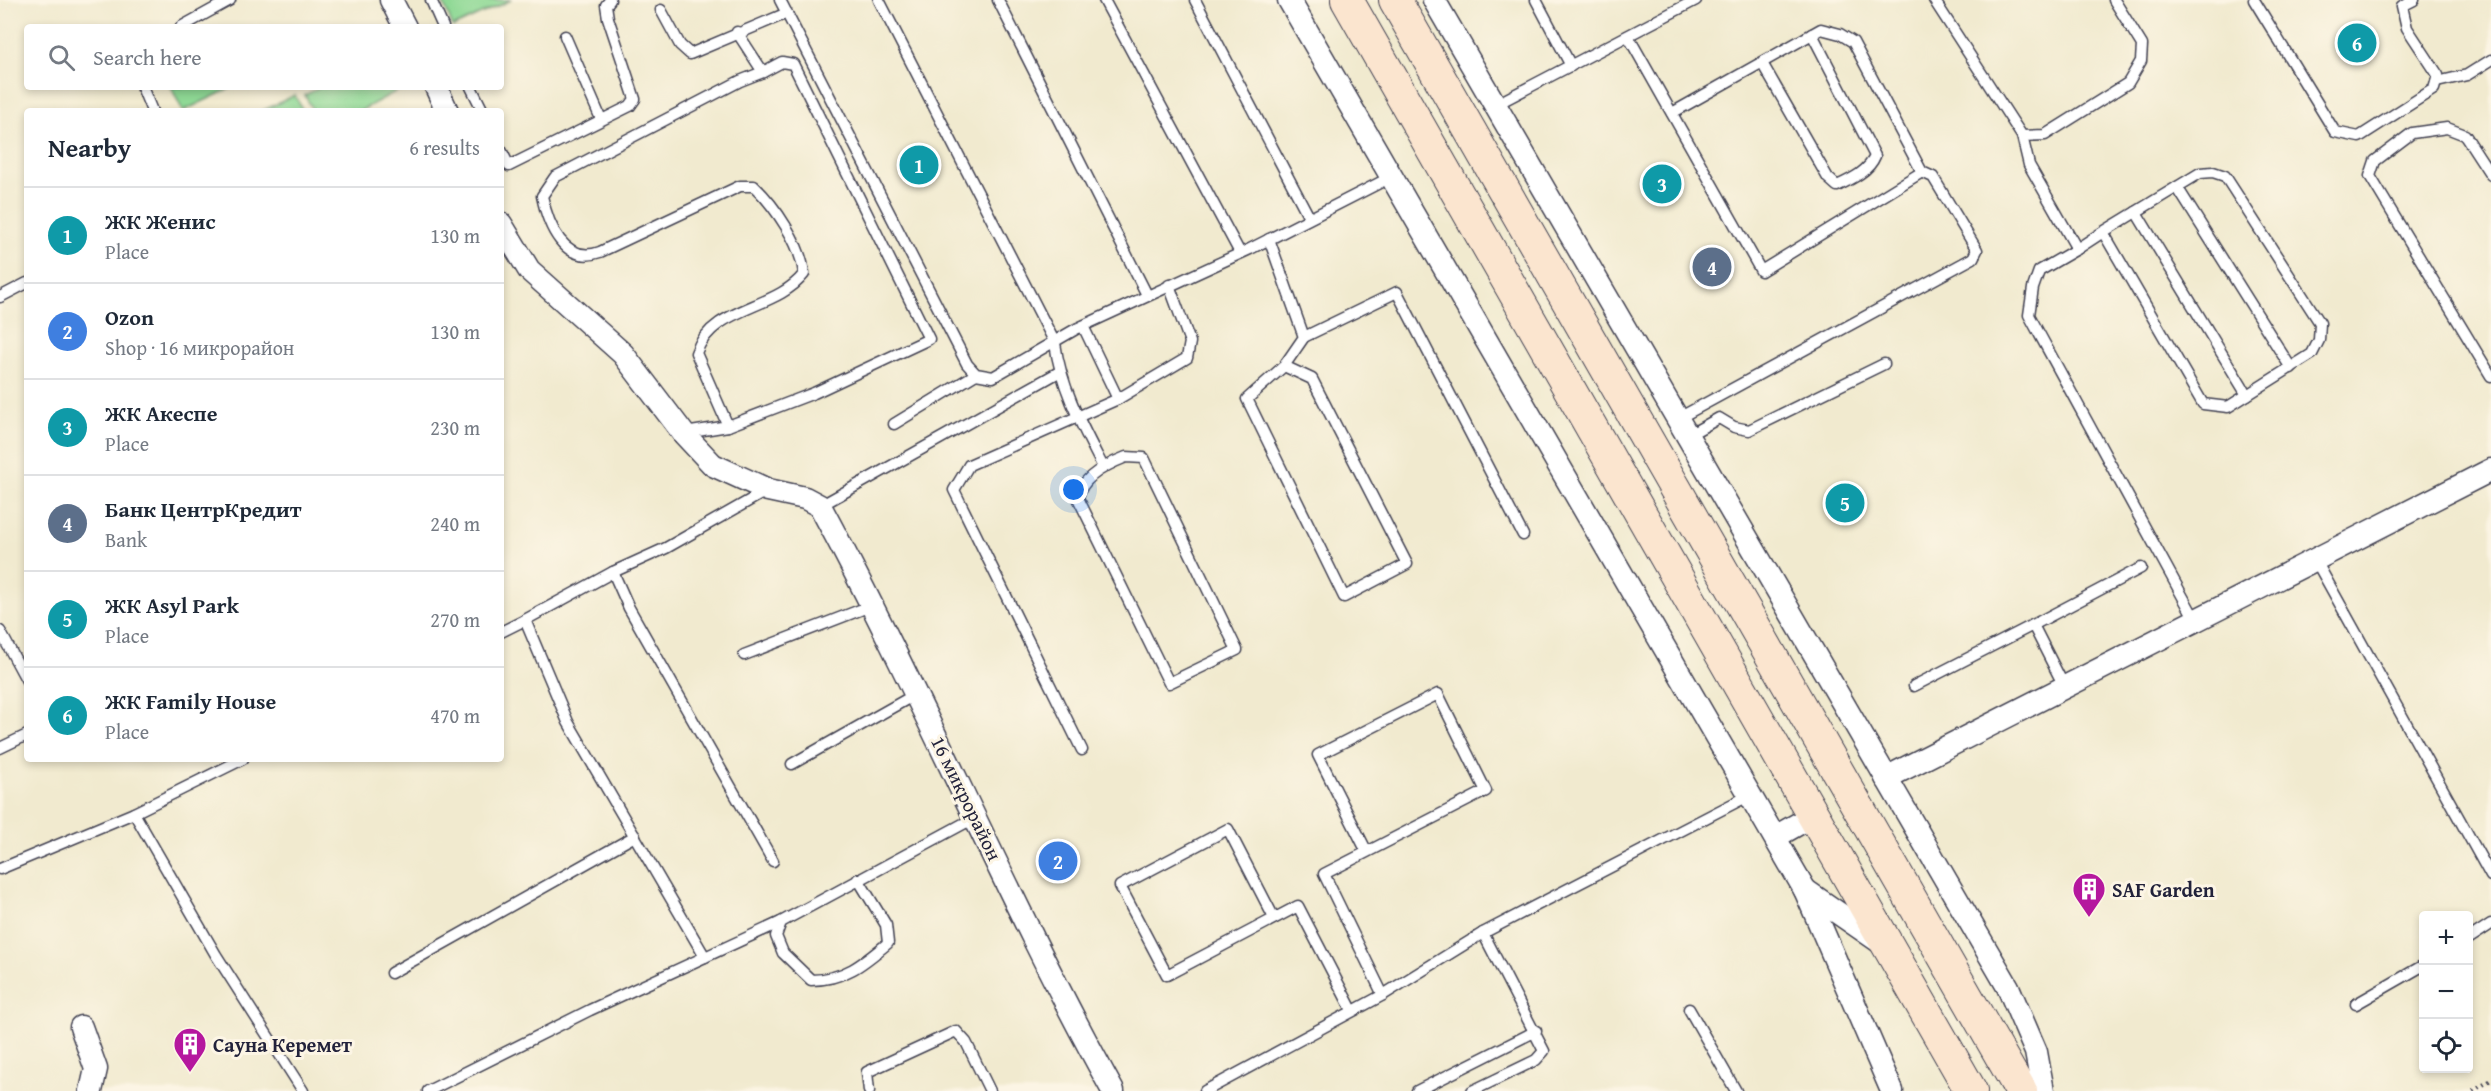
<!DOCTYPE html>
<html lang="en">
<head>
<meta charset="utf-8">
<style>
	:root { --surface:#fff; --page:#f6f6f7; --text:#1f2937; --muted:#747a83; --line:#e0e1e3; --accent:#1a73e8 }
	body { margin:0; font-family:"Gentium Book Plus",serif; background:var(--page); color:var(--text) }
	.controls { position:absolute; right:18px; bottom:18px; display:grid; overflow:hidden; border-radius:6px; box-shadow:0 3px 9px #0003 }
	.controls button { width:54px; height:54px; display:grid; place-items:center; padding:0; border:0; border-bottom:2px solid var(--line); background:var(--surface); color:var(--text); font:30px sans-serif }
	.you { position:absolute; left:1074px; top:490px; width:21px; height:21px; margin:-15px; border:4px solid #fff; border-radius:50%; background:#1a73e8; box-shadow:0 0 0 9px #1a73e833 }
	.badge { display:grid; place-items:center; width:39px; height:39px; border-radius:50%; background:var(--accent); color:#fff; font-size:20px; font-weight:700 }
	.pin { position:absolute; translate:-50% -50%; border:3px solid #fff; box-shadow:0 2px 6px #0006 }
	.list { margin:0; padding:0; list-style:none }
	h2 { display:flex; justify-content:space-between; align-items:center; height:78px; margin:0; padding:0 24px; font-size:26px }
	h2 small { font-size:20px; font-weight:400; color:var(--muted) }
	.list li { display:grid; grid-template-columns:39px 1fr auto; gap:18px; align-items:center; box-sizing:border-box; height:96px; padding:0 24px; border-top:2px solid var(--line) }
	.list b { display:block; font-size:22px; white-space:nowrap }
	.list p { margin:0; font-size:20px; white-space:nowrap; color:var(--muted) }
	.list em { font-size:20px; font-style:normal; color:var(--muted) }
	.icon { flex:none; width:33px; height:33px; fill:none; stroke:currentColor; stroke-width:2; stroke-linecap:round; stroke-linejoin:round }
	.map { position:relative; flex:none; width:2491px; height:1091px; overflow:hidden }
	.search { position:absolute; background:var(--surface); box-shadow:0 3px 9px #0003; left:24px; top:24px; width:480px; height:66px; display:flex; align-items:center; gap:15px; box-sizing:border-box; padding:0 21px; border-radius:6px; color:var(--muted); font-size:22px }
	.panel { position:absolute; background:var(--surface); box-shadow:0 3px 9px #0003; left:24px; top:108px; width:480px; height:654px; border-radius:6px }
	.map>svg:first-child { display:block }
	.green { fill:#8fd995; stroke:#587e68; stroke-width:1.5 }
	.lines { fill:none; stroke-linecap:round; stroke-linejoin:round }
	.service-casing { stroke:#414051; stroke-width:13 }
	.minor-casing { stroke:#414051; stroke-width:25 }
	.secondary-casing { stroke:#414051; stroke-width:34 }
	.path { stroke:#414051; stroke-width:4; stroke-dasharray:1.5 4.5; stroke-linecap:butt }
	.service { stroke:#fff; stroke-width:10 }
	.minor { stroke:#fff; stroke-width:22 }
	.secondary { stroke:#fbe5cf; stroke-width:32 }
	.labels { text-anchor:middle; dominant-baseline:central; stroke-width:6; stroke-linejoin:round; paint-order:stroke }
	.street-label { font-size:20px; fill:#22223b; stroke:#fcf5e5 }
	.poi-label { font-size:20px; font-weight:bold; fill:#22223b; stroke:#fcf5e5; text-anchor:start }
</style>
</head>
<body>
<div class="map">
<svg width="2491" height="1091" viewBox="0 0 2491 1091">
	<rect width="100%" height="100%" fill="#fcf5e5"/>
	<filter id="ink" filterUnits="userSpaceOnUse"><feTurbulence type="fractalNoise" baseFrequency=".0167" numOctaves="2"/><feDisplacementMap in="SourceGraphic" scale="12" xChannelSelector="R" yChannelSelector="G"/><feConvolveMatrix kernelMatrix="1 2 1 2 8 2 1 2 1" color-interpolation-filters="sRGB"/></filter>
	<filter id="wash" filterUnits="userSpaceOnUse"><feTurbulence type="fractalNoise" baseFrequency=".008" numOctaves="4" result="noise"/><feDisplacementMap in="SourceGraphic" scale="24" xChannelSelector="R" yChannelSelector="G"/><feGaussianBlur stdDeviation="1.35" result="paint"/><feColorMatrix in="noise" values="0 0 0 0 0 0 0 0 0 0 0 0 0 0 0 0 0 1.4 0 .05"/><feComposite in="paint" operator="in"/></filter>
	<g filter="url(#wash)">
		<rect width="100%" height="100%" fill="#f1eacf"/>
		<g class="green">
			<polygon points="442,0 511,0 453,27"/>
			<polygon points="171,87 233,87 183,111"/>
			<polygon points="321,87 404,87 360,111 313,111 305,95"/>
			<polygon points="295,95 303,111 262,111"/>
		</g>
	</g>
	<g filter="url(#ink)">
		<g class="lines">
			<defs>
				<g id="service">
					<polyline points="431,0 443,27"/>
					<polyline points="780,0 967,364 976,374 993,377 1076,329 1250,249 1391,177"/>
					<path d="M879,0l176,343c6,45 27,83 48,124"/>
					<polyline points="998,0 1147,295"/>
					<polyline points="1104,0 1240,253"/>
					<polyline points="1195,0 1309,217"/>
					<polyline points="1536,0 1571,66"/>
					<polyline points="1934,0 2022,136 2029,165 2077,249 2103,232 2203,404 2228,407 2312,354 2319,340 2320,323 2225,176 2213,172 2200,173 2103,232"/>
					<polyline points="2254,0 2335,132 2359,137 2434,89 2438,75 2407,28 2402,6 2414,0"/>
					<polyline points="661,10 680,45 690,54 787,13"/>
					<polyline points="181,27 230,0"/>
					<polyline points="565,36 601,119"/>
					<polyline points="1628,36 1761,271 1922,172 1933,177 1977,250 1973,258 1677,419"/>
					<path d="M1762,63l66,115 9,8c15,-7 32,-15 38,-30l-63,-122"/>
					<polyline points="2437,82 2467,75 2491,60"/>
					<polyline points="142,87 152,111"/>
					<polyline points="471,87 483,111"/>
					<polyline points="1495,105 1696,0"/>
					<polyline points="1672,113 1821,29 1840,34 1853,42 1922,172"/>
					<polyline points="2022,136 2045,135 2128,83 2141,61 2142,45 2114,0"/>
					<polyline points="501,150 509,166 630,106 635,99 608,18 606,5 610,0"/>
					<polyline points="2491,175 2465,135 2447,128 2412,133 2375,161 2370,176 2491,376"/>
					<polyline points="2177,187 2291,368"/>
					<polyline points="2136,212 2247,395"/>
					<polyline points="1269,239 1304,337 1284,366 1312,379 1407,564 1344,597 1247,399 1284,366"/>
					<polyline points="2077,249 2039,271 2033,288 2029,315 2196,621"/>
					<polyline points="0,297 27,283"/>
					<polyline points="1083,326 1118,399 1187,358 1190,342 1169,285"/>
					<polyline points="1304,337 1397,292 1523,535"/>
					<polyline points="894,424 976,374"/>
					<polyline points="728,426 814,393 929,339 793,64 782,62 763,72"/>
					<path d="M685,433l43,-7 -32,-73c16,-47 80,-43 108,-79 -3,-30 -29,-68 -50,-88h-14l-140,66c-36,13 -52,-27 -58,-56l13,-19 185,-96 23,-9 -26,-40"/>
					<polyline points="1687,436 1719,418 1734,427 1749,430 1884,364"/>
					<path d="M1126,457l18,1 93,192 -68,33 -91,-185c3,-21 30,-34 48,-41z"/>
					<polyline points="768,490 666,548 613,572 629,608 773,861"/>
					<polyline points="820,506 1059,372"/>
					<polyline points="2316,561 2491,876"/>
					<polyline points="525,620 613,572"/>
					<polyline points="2033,625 2141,568"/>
					<polyline points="0,631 27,681"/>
					<polyline points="501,632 525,620 568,722 705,957"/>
					<polyline points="744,655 873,605"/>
					<polyline points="1914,686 2033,625 2065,688"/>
					<polyline points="0,748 27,735"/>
					<polyline points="1082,750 954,490 969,465 1118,399"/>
					<polyline points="792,764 916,694"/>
					<polyline points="134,813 243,759"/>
					<polyline points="1367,852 1318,755 1438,694 1486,791 1324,874 1383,995"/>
					<polyline points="0,869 134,813 216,955 303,1091"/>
					<polyline points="1274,918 1228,829 1120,886 1167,975 1298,906 1352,1010"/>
					<path d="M781,922l-5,14 7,17 28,27c33,0 52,-16 77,-37l-2,-18 -28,-46"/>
					<polyline points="2468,939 2491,924"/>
					<polyline points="391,973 635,836"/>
					<polyline points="2356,1004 2424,965"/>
					<polyline points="1689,1009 1736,1091"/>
					<polyline points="428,1091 590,1010 781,922 976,817"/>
					<polyline points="869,1091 867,1072 956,1031 966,1042 990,1091"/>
					<polyline points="1205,1091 1383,995 1483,933 1750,795"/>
					<polyline points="1417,1091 1536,1031"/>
					<polyline points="1472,1091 1536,1060 1544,1051 1483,933"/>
				</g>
				<g id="minor">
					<polyline points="391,0 405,27"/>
					<polyline points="1289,0 1805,890 1892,1091"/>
					<polyline points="1434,0 2008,987 2036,1052 2043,1091"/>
					<polyline points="436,87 447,111"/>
					<path d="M501,224l28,46 94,84 60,79 30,32 55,25 37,8 15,8c104,192 187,394 293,585"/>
					<polyline points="1886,778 2491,470"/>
					<polyline points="1775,837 1814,815"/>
					<polyline points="1805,890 1883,944"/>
					<polyline points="81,1027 96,1069 91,1091"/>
				</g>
				<g id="secondary">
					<polyline points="1347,0 1971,1091"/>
					<polyline points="1395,0 2021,1091"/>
				</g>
			</defs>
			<use href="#service" class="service-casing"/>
			<use href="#minor" class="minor-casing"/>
			<use href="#secondary" class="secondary-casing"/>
			<polyline class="path" points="2473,1091 2491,1080"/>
			<use href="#service" class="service"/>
			<use href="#minor" class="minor"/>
			<use href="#secondary" class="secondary"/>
		</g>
	</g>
	<defs>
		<symbol id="building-pin" viewBox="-11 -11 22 30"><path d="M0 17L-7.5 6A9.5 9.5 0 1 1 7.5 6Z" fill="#b5179e" stroke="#fcf5e5"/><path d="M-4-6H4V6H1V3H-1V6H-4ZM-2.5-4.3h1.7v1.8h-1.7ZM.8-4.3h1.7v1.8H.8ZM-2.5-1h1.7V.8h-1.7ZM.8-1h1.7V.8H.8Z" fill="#fff"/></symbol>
	</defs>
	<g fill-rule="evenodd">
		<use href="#building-pin" x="2070" y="870" width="38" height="52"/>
		<use href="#building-pin" x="171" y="1025" width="38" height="52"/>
	</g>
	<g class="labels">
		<g class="street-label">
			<text transform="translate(967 798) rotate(64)">16 микрорайон</text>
		</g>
		<g class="poi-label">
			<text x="2112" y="889">SAF Garden</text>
			<text x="213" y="1044">Сауна Керемет</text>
		</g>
	</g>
</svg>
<div class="controls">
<button>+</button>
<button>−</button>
<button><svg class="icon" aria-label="locate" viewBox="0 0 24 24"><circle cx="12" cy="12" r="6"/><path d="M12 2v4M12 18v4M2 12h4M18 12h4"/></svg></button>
</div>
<div class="you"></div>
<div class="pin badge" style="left:919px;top:165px;background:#0f9aa8">1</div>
<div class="pin badge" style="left:1058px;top:861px;background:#3f7fe0">2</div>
<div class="pin badge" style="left:1662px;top:184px;background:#0f9aa8">3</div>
<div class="pin badge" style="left:1712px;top:267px;background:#5c6f8a">4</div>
<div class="pin badge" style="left:1845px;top:503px;background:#0f9aa8">5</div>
<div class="pin badge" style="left:2357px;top:43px;background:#0f9aa8">6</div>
<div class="search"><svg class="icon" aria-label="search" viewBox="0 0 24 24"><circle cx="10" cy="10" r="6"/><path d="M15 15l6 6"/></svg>Search here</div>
<section class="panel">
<h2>Nearby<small>6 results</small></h2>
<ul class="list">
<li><span class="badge" style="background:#0f9aa8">1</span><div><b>ЖК Женис</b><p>Place</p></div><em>130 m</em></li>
<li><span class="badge" style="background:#3f7fe0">2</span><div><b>Ozon</b><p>Shop · 16 микрорайон</p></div><em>130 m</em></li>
<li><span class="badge" style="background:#0f9aa8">3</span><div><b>ЖК Акеспе</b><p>Place</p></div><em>230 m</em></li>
<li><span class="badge" style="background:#5c6f8a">4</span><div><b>Банк ЦентрКредит</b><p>Bank</p></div><em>240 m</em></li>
<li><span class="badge" style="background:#0f9aa8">5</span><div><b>ЖК Asyl Park</b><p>Place</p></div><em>270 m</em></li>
<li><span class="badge" style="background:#0f9aa8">6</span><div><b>ЖК Family House</b><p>Place</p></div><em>470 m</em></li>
</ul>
</section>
</div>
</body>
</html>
